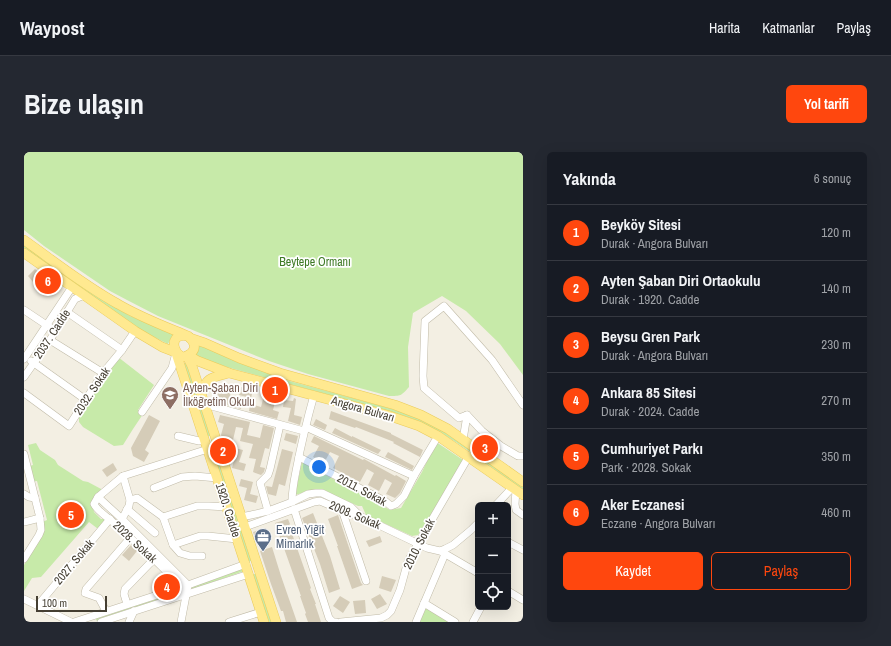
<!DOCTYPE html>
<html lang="tr">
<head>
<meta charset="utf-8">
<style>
	:root { --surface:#171b24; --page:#242831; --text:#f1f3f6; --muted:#9ea1a6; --line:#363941; --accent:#ff470e }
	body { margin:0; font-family:"Archivo Narrow",sans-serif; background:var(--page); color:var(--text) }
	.controls { position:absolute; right:12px; bottom:12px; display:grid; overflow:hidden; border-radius:6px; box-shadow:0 4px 16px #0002 }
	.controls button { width:36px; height:36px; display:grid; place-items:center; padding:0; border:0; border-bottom:1px solid var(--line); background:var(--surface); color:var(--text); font:20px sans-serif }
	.scale { position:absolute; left:12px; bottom:10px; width:71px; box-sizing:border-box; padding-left:4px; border:2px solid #453f33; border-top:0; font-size:11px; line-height:14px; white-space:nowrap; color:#453f33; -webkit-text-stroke:3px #fff; paint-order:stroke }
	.you { position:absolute; left:295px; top:315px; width:14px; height:14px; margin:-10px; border:3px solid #fff; border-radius:50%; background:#1a73e8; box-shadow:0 0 0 6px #1a73e833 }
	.badge { display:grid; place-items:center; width:26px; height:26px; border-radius:50%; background:var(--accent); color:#fff; font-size:13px; font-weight:700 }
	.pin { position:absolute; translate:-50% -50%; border:2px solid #fff; box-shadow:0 1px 4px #0006 }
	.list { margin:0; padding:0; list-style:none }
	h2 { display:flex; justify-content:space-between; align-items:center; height:52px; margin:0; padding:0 16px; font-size:17px }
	h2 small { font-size:13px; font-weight:400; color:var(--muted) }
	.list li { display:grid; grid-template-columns:26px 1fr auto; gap:12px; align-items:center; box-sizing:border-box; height:56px; padding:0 16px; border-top:1px solid var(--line) }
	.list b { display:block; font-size:15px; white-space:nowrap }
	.list p { margin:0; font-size:13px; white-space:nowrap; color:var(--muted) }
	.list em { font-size:13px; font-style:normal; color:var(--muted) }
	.actions { display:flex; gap:8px; padding:12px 16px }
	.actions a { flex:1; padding:9px 0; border:1px solid var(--accent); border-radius:6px; text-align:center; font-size:14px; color:var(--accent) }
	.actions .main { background:var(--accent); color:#fff }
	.icon { flex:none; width:22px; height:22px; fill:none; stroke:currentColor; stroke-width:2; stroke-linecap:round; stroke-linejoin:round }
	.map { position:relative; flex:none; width:499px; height:470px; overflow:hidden; border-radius:6px }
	header { display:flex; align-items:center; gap:24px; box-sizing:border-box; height:56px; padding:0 20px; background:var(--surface); border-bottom:1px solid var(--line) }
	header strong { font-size:19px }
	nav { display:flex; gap:22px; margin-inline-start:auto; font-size:14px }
	.intro { display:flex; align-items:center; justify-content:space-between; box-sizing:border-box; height:96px; padding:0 24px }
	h1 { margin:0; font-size:28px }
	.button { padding:10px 18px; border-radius:6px; background:var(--accent); color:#fff; font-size:14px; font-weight:700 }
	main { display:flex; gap:24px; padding:0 24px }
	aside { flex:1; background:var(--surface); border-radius:6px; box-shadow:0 4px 16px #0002 }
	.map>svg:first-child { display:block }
	.green { fill:#c7eaa9 }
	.building { fill:#d5ccb8 }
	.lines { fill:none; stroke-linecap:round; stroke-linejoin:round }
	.minor-casing { stroke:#c1bba8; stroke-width:8 }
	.major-casing { stroke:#eacb5a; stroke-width:10 }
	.minor { stroke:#fff; stroke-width:7 }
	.major { stroke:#ffe990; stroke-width:9 }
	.labels { text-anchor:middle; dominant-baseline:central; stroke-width:3.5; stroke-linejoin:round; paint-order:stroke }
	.park-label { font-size:12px; fill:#3d7924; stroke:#fff }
	.street-label { font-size:12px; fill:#453f33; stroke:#fff }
	.education-label { font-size:12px; fill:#785e54; stroke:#fff; text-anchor:start }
	.service-label { font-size:12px; fill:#4e5e75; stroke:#fff; text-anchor:start }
</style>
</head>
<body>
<header>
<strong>Waypost</strong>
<nav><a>Harita</a><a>Katmanlar</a><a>Paylaş</a></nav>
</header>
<div class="intro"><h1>Bize ulaşın</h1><a class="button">Yol tarifi</a></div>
<main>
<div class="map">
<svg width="499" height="470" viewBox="0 0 499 470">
	<rect width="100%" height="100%" fill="#f3efe3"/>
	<g class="green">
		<path d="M0,0h499v223l-23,-31 -34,-33 -24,-15 -29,17 -5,34 1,40c-8,9 -8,9 -20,9l-81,-22 -39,-13 -111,-45 -31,-16 -17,-9 -66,-45 -20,-16z"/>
		<polygon points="0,92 86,152 106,164 149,182 144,192 124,182 103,169 0,96"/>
		<path d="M175,193l87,35 96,26 28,8 28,14 25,16 60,43v3c-33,-23 -65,-50 -101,-67 -12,-6 -25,-9 -38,-13l-154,-42 -36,-12z"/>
		<polygon points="94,205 130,233 114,258 119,262 109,277 99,293 90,294 59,275 55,270 55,265"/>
		<polygon points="157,210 164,212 188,283 183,285"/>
		<polygon points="412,290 439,308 421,340 394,383 388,384 342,363 338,354 334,354 298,338 292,337 271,343 278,310 366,358 371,357 377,356 398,320"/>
		<polygon points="12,291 16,298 31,308 34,313 59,329 64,330 79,338 69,355 70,360 77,367 82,367 78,380 65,370 17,425 8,426 0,439 0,413 19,382 18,370 23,368 13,329 8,330 5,314 9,313 4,293"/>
		<polygon points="192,297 228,408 225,410 188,298"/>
		<polygon points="219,416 220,419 169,437 167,436 167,435"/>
		<polygon points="230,422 232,422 250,470 244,470 229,423"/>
		<polygon points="153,440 153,443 73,469 71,466"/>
		<polygon points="401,455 427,470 394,470"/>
	</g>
	<g class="building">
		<polygon points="11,117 16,121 9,130 4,124"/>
		<polygon points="197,232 208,235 205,248 218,252 217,257 189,249 190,244 193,245"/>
		<polygon points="217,235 229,238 227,246 215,243"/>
		<polygon points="240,243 252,246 249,258 255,260 253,267 225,259 226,252 237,255"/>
		<polygon points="270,246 272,247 270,263 278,265 276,273 264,269 267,256 259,255 260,248 269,249"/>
		<polygon points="307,259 367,281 367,282 399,298 396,305 369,291 370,290 332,275 331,276 305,267"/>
		<polygon points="125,263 136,269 121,298 125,301 120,310 109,304 107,296"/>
		<polygon points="196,263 226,270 223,283 236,286 239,273 250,276 245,297 241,296 236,315 241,316 240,320 237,323 229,320 232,307 225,306 229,292 216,289 219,276 212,275 209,288 198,285 197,283 200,272 194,270"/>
		<polygon points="292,267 303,273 301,278 289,273"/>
		<polygon points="311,276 328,285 328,284 357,298 354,302 308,281"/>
		<polygon points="262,281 274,284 272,292 260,288"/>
		<polygon points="290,284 339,308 340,307 371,324 372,323 382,329 376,341 371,346 362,342 368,331 361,327 355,339 344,333 350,321 343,317 336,330 309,316 315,304 306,300 300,311 289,305 295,294 287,290"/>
		<polygon points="207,295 219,298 215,310 222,312 220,319 208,316 211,304 205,302"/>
		<polygon points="258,297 269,300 261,334 255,332 252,344 244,342 242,334 248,335"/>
		<polygon points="364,300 390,314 388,318 361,305"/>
		<polygon points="89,311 93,318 83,325 78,318"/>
		<polygon points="217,327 229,330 226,342 234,344 232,351 220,348 223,336 215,334"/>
		<polygon points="289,361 306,404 316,437 305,441 296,412 278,366"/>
		<polygon points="314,363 337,431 339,433 328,437 313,394 314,394 304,367"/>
		<polygon points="264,367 266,372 265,373 287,436 286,437 292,452 291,452 297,470 284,470 281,462 282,461 276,444 277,444 251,371"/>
		<polygon points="242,376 246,388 233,392 229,380"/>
		<polygon points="356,384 358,390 345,395 342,389"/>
		<polygon points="107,393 113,399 105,409 98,403"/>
		<polygon points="248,395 257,424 273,470 262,470 259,459 257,459 247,432 236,399"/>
		<polygon points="358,424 372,428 367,440 355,436"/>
		<polygon points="356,442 363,452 353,457 347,447"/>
		<polygon points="316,444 326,450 319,461 309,454"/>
		<polygon points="341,448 342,461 331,462 329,449"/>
	</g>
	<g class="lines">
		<defs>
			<g id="minor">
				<polyline points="0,158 27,176"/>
				<polyline points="43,160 98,198"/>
				<polyline points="26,188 79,221"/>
				<polyline points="0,207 48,135"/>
				<polyline points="7,209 62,248"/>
				<polyline points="0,225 26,188 51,147 60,143"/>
				<polyline points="0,241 45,274 79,221 98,198 111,179"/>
				<polyline points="180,252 280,279"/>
				<polyline points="118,260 148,216 152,201"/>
				<polyline points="443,263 435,266 400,236 399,224 401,169 420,154 468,208 499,253"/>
				<polyline points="282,275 390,324"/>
				<polyline points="154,284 175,289 181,288"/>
				<polyline points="439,288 443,263 458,279 477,294 494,304 499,304"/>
				<polyline points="0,302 16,366 17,378 15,383 0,407"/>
				<polyline points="275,305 361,349 367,354 372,352 380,344 390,324 414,284"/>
				<polyline points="99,324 184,297"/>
				<polyline points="130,336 158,325 171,324 193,326"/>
				<polyline points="492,338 491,352 492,358 499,363"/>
				<polyline points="0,342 5,345 11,346"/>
				<polyline points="74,345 98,367 164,433 157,470"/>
				<polyline points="106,348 113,346 139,365 149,393 156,401 166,404 178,404"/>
				<path d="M268,350c0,-11 2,-21 4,-31 5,-26 11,-51 18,-76"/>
				<polyline points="472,353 488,336"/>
				<polyline points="103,357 131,381"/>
				<polyline points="270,357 305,466 309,470 312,470"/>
				<polyline points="318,358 342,429"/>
				<polyline points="244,359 236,331 244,323 246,317 256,273"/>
				<polyline points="139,365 173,354 185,354 203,355"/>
				<polyline points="217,365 227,363 244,359 268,350 284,342 292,341 298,341 327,355 336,364"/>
				<path d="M98,367l7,-13 1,-6 -7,-24 -25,21 -4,7c4,8 14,13 20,19 24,23 52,44 72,71"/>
				<polyline points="0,370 16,366"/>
				<polyline points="221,375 290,350 296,349 324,361 336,364 403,396 416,399 421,397 429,393 447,378 454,371"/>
				<polyline points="484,390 499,398"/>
				<polyline points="149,393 176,384 184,384 213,387"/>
				<polyline points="418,400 454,421"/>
				<polyline points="484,439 499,448"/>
				<polyline points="0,447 47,470"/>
				<polyline points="400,451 431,470"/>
				<polyline points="103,452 100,442 101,437 130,407"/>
				<polyline points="14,453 86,367"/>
				<polyline points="82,459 75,446 61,441 62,437 106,386"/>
				<polyline points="50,470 164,433 222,412"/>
				<polyline points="77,470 225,422"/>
				<polyline points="105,470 110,459"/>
				<polyline points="205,470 237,460"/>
				<polyline points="317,470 357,466 363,463 367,459 376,438 384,409 445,304"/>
				<polyline points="392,470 421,402"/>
				<polyline points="449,470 457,455"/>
			</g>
			<g id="major">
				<path d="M0,88c31,22 61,46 94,64 22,13 46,22 70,32 5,4 9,11 4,16 -14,18 -30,-21 -4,-16"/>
				<polyline points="0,101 111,179 138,195 151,200"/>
				<polyline points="166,186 181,191 215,206 256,221 371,253 397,263 424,277 499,330"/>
				<polyline points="152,201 240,470"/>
				<polyline points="164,203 174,209 205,221 363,263 395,274 414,284 499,343"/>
				<polyline points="163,204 168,214 252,470"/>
				<path d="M177,242c5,-17 12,-17 28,-21"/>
			</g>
		</defs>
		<use href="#minor" class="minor-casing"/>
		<use href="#major" class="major-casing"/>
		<use href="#minor" class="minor"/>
		<use href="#major" class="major"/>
	</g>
	<defs>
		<symbol id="school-pin" viewBox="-11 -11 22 30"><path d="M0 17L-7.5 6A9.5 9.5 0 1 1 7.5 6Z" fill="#8d6e63" stroke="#fff"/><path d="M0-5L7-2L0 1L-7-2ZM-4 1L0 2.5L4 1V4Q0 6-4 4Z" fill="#fff"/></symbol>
		<symbol id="office-pin" viewBox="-11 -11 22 30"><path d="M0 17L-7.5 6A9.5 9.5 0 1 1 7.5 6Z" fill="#5c6f8a" stroke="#fff"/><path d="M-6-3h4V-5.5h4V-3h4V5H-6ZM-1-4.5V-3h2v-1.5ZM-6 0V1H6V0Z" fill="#fff"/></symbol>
	</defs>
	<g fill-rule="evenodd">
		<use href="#school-pin" x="136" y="233" width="20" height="27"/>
		<use href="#office-pin" x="229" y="375" width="20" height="27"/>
	</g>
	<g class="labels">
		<g class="park-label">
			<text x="291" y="110">Beytepe Ormanı</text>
		</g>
		<g class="street-label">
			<text transform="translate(28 182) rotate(-57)">2037. Cadde</text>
			<text transform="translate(68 239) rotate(-56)">2032. Sokak</text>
			<text transform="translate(339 257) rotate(16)">Angora Bulvarı</text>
			<text transform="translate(338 338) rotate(28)">2011. Sokak</text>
			<text transform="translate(204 358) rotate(72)">1920. Cadde</text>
			<text transform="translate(331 363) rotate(23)">2008. Sokak</text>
			<text transform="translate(111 390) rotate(43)">2028. Sokak</text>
			<text transform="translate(395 392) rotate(-63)">2010. Sokak</text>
			<text transform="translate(50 410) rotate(-50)">2027. Sokak</text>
		</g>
		<g class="education-label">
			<text x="159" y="236">Ayten-Şaban Diri<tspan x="159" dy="14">İlköğretim Okulu</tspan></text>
		</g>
		<g class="service-label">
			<text x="252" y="378">Evren Yiğit<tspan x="252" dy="14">Mimarlık</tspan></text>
		</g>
	</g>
</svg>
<div class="controls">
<button>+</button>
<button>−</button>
<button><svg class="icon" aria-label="locate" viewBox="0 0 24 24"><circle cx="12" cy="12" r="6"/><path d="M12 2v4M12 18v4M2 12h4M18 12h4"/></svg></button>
</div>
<div class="scale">100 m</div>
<div class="you"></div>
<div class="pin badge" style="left:251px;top:238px">1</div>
<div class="pin badge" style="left:199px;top:299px">2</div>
<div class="pin badge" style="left:461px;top:296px">3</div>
<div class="pin badge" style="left:143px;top:435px">4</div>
<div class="pin badge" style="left:47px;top:363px">5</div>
<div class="pin badge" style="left:24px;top:129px">6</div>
</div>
<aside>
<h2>Yakında<small>6 sonuç</small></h2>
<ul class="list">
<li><span class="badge">1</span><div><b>Beyköy Sitesi</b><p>Durak · Angora Bulvarı</p></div><em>120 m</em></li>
<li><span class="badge">2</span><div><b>Ayten Şaban Diri Ortaokulu</b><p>Durak · 1920. Cadde</p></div><em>140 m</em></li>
<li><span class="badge">3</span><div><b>Beysu Gren Park</b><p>Durak · Angora Bulvarı</p></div><em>230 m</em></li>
<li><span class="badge">4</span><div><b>Ankara 85 Sitesi</b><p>Durak · 2024. Cadde</p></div><em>270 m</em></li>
<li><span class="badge">5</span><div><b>Cumhuriyet Parkı</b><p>Park · 2028. Sokak</p></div><em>350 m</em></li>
<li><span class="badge">6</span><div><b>Aker Eczanesi</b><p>Eczane · Angora Bulvarı</p></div><em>460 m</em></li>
</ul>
<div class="actions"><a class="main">Kaydet</a><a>Paylaş</a></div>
</aside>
</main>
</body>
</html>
